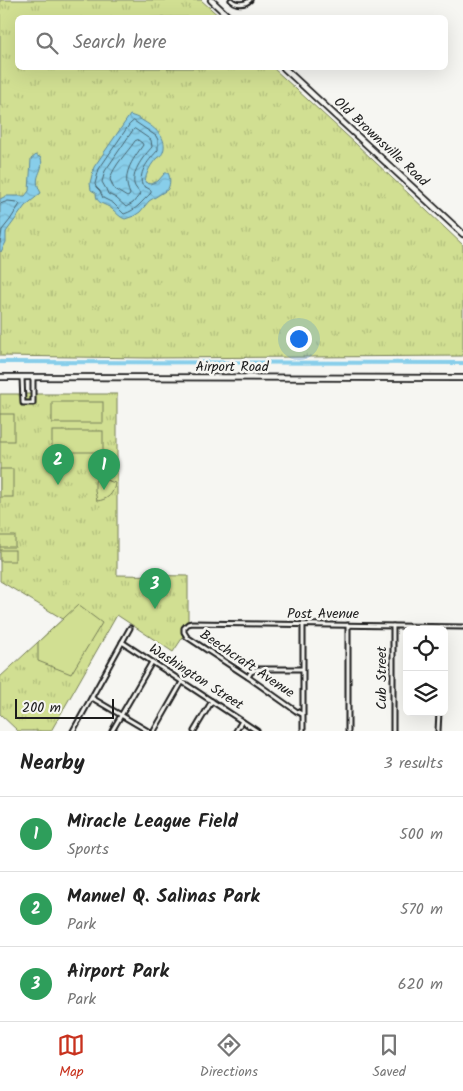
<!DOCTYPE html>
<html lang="en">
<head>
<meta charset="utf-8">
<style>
	:root { --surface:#fff; --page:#f6f6f6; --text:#222; --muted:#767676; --line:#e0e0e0; --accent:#c8321e }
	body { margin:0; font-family:Kalam,sans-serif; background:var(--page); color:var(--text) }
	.controls { position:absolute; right:15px; bottom:15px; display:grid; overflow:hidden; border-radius:8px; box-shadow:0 5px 20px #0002 }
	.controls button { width:45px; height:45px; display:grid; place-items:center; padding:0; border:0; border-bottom:1px solid var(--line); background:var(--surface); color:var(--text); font:25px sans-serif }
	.scale { position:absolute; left:15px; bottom:12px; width:99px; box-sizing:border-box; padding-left:5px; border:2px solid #1c1c1c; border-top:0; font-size:14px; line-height:18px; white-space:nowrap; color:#1c1c1c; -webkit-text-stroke:4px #f6f6f2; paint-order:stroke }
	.you { position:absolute; left:298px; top:338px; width:18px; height:18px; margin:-12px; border:4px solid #fff; border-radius:50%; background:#1a73e8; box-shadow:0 0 0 8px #1a73e833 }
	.badge { display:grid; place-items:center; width:32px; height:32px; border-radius:50%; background:var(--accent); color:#fff; font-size:16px; font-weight:700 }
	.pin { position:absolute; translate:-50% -41px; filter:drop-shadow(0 1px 2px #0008) }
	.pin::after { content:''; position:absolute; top:26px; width:18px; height:15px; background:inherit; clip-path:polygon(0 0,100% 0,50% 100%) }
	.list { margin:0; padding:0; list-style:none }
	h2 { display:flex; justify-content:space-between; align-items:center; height:65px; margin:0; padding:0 20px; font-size:21px }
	h2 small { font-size:16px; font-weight:400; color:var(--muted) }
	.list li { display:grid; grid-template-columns:32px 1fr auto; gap:15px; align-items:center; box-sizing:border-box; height:75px; padding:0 20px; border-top:1px solid var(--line) }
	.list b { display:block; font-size:19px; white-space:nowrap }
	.list p { margin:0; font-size:16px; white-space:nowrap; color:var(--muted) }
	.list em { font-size:16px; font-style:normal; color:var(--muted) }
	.icon { flex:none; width:28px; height:28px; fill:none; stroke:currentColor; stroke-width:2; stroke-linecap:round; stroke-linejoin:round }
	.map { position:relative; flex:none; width:463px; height:731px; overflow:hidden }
	.search { position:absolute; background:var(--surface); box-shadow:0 5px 20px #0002; left:15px; right:15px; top:15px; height:55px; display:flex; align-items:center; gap:12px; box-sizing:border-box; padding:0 18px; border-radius:8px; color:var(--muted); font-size:19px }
	.sheet { height:290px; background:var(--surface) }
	nav { display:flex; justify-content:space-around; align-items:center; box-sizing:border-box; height:70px; border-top:1px solid var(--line); background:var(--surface); font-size:14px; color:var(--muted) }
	nav a { display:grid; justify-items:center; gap:2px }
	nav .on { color:var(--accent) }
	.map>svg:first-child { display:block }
	.grass { fill:url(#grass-tufts); stroke:#767e57 }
	.garden { fill:#d1df92; stroke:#767e57 }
	.water { fill:url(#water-waves); stroke:#5d8798 }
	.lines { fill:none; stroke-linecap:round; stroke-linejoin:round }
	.shore { stroke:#47636e; stroke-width:1 }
	.canal { stroke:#88ceea; stroke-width:4 }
	.street-casing { stroke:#1c1c1c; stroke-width:7 }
	.secondary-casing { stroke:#1c1c1c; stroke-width:8 }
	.street { stroke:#f6f6f2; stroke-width:3 }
	.secondary { stroke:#f6f6f2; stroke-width:4.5 }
	.labels { text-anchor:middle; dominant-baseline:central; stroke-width:5; stroke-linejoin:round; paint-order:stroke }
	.street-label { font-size:14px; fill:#1c1c1c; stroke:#f6f6f2 }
</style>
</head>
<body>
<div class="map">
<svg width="463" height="731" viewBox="0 0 463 731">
	<defs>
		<pattern id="grass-tufts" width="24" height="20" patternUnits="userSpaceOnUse" patternTransform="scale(1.25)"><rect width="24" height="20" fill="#d1df92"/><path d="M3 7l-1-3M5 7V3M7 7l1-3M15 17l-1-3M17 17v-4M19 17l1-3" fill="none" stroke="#b3bf7d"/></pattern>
		<pattern id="water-waves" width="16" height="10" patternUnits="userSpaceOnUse" patternTransform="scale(1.25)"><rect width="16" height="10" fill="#88ceea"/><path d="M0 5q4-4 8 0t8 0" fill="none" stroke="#75b0c8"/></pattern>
	</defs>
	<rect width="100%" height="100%" fill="#f6f6f2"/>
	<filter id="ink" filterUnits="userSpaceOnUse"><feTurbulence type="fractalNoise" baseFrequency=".02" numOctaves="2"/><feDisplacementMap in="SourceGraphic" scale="10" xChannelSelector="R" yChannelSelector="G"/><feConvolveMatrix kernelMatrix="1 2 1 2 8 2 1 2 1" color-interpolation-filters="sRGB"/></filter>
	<g filter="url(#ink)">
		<g class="grass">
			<polygon points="0,0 201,0 220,17 18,18 18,68 273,68 355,143 463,245 463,356 147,358 0,356"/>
			<path d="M0,394h117v181l71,1v46l-4,1c-3,5 -3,8 -1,14l-10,15 -56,-37 -66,116h-33l-18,-17v-37l63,-58 -63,-38z"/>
		</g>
		<g class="garden">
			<rect x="52" y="402" width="51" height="21"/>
			<rect x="0" y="414" width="14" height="27"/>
			<rect x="52" y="431" width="51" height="21"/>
			<rect x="0" y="469" width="13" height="28"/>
			<path d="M96,480h10l9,3c-1,11 -8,17 -18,18l-2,-10v-9z"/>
			<rect x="0" y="536" width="15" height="11"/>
			<rect x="0" y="550" width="15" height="11"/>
			<polygon points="78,605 102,623 71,674 38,661 38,642"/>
		</g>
		<g class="water">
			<path d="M130,115c8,2 15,7 21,11 9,7 16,15 12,26 -2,5 -3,3 -6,6 -6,6 -11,15 -12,24l5,2 8,-3 7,-8h3c3,5 2,14 -1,17l-18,11 -9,11 -6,4 -9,3c-6,-2 -8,-6 -13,-10 -7,-6 -16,-4 -16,-16l-5,-3 -1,-7 4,-16z"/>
			<path d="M36,155l5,3c4,15 -10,17 0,35l-16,13 -19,26v10l-5,10 -1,-1v-52l6,-3h19l4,-5 2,-32z"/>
		</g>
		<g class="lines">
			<g class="shore">
				<path d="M134,121l22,15 2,4v10c-8,9 -20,21 -16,35l9,5v3c-9,8 -14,17 -27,21l-11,-11 -10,-5 -3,-7 -4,-4 -1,-3 4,-15 30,-44z"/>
				<path d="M135,129l16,11 1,7c-8,9 -20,23 -18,37 1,4 5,7 6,10l-7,9 -7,4 -10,-9 -8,-4 -2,-5 -4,-7 3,-11 28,-41z"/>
				<path d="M138,140l4,3 1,2c-11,16 -22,29 -13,49l-1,2 -2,1 -13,-8 -4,-10c4,-14 17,-26 25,-38z"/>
				<polyline points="0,204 8,201 17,202 20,204 10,220 2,230 0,243"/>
			</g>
			<polyline class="canal" points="0,362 463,363"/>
			<defs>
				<g id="street">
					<path d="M231,0c5,5 14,5 19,0"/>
					<polyline points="22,377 23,403 33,403 33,377"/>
					<polyline points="393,626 393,731"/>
					<polyline points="122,642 257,731"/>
					<polyline points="248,677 251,672 258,669 302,669"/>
					<polyline points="92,698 148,731"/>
					<polyline points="302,714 296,711 248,677 187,637 184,632 184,628 188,624 192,623 463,627"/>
					<polyline points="73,731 130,628"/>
					<polyline points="112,731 152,662"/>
					<polyline points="154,731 182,682"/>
					<polyline points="194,731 212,701"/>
					<polyline points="236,731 242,721"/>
					<polyline points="303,731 303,625"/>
					<polyline points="348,731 348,625"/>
					<polyline points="438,731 439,712"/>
				</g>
				<g id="secondary">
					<polyline points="211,0 230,18"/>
					<polyline points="284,68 463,234"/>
					<polyline points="0,377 463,378"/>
				</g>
			</defs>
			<use href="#street" class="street-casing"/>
			<use href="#secondary" class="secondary-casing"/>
			<use href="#street" class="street"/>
			<use href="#secondary" class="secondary"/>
		</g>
	</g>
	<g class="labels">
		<g class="street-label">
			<text transform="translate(381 142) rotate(43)">Old Brownsville Road</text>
			<text x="232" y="367">Airport Road</text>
			<text x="323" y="614">Post Avenue</text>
			<text transform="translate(247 664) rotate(34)">Beechcraft Avenue</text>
			<text transform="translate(196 677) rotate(33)">Washington Street</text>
			<text transform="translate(382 678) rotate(-90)">Cub Street</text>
		</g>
	</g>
</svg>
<div class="controls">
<button><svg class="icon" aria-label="locate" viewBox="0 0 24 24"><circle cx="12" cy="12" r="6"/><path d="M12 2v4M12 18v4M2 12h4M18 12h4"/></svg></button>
<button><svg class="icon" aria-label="layers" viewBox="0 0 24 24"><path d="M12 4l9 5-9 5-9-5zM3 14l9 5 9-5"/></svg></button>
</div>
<div class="scale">200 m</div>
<div class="you"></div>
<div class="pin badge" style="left:104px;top:490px;background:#2e9e5b">1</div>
<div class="pin badge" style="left:58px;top:485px;background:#2e9e5b">2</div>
<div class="pin badge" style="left:155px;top:609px;background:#2e9e5b">3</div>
<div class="search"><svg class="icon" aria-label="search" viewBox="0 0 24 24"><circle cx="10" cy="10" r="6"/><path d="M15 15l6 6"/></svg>Search here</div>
</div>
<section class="sheet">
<h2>Nearby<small>3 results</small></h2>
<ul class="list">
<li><span class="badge" style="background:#2e9e5b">1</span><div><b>Miracle League Field</b><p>Sports</p></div><em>500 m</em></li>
<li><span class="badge" style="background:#2e9e5b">2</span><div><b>Manuel Q. Salinas Park</b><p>Park</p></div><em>570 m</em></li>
<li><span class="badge" style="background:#2e9e5b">3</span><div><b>Airport Park</b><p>Park</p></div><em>620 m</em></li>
</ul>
</section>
<nav>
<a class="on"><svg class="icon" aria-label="map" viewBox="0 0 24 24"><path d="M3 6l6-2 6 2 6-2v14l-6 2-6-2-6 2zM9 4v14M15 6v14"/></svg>Map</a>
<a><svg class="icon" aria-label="directions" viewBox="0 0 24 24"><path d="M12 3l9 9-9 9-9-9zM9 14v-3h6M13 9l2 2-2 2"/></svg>Directions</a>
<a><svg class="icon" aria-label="saved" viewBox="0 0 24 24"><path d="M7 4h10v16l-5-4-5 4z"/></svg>Saved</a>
</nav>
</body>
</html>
